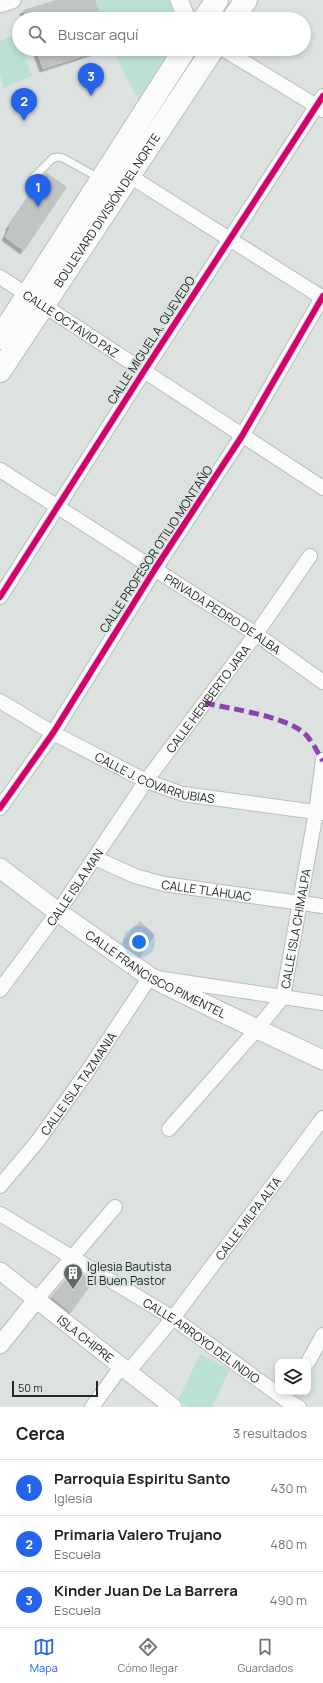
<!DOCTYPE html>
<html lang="es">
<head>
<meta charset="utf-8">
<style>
	:root { --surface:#fff; --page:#f6f6f6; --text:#202124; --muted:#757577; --line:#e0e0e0; --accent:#2563eb }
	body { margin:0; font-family:Manrope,sans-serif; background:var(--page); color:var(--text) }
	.controls { position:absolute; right:12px; bottom:12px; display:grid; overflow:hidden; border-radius:8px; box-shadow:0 2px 6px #0003 }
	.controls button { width:36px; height:36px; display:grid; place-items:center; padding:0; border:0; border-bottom:1px solid var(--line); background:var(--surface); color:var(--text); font:20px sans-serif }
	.scale { position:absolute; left:12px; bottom:10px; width:86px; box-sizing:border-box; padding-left:4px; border:2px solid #252928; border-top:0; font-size:11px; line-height:14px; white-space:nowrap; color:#252928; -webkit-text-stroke:3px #dae4e1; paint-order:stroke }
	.you { position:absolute; left:139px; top:942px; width:14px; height:14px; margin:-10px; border:3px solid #fff; border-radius:50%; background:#1a73e8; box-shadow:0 0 0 6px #1a73e833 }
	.badge { display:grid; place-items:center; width:26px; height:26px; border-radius:50%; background:var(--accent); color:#fff; font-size:13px; font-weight:700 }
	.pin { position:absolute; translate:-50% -33px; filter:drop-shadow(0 1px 2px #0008) }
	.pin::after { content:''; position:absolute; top:21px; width:14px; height:12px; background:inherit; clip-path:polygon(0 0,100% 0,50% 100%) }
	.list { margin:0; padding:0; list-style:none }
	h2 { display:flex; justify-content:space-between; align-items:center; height:52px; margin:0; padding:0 16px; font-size:17px }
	h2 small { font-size:13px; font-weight:400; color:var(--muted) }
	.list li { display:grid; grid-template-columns:26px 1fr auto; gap:12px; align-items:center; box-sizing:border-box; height:56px; padding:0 16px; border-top:1px solid var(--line) }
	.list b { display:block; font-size:15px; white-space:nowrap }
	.list p { margin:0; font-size:13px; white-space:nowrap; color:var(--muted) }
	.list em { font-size:13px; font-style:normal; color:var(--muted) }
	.icon { flex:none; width:22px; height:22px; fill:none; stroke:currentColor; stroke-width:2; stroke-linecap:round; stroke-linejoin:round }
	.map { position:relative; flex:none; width:323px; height:1407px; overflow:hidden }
	.search { position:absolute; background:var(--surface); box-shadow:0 2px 6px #0003; left:12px; right:12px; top:12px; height:44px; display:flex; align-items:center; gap:10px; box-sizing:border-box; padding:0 14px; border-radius:22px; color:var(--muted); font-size:15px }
	.sheet { height:220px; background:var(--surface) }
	nav { display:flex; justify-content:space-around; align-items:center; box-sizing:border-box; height:56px; border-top:1px solid var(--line); background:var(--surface); font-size:11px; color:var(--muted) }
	nav a { display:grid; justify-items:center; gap:2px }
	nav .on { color:var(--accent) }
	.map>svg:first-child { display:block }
	.green { fill:#bbe0d5 }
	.building { fill:#c0c5c3; filter:url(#shadow) }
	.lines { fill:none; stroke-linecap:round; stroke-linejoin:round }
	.service-casing { stroke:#babebd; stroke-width:9 }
	.minor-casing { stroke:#babebd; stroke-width:16 }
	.tertiary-casing { stroke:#babebd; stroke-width:19 }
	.secondary-casing { stroke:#babebd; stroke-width:21 }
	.primary-casing { stroke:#babebd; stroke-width:24 }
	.service { stroke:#fafbfa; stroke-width:7 }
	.minor { stroke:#fafbfa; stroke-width:14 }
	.tertiary { stroke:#fafbfa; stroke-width:17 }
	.secondary { stroke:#fafbfa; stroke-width:19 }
	.primary { stroke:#fafbfa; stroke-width:22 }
	.quiet { stroke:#8e44ad; stroke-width:5; stroke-dasharray:10 5; stroke-linecap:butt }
	.cycleway-casing { stroke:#dae4e1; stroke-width:8 }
	.cycleway { stroke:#d6006c; stroke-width:6 }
	.labels { text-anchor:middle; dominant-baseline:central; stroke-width:4; stroke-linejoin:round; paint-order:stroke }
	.street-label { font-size:12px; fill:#252928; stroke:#dae4e1 }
	.poi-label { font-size:12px; fill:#252928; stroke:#dae4e1; text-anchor:start }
</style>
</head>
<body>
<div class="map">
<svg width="323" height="1407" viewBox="0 0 323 1407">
	<defs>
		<filter id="shadow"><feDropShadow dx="-3.5" dy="3.5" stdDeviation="0" flood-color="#0004"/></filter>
	</defs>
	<rect width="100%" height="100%" fill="#dce2e0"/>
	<g class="green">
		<polygon points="95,0 169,0 177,19 102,19"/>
		<polygon points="18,33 19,49 23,49 32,76 4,88 0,75 0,41"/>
		<polygon points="112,49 178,49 156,84 139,100"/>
		<polygon points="200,1354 230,1369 212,1407 188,1407 178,1401"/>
	</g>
	<g class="building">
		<polygon points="56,0 95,0 102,19 26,19 23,10"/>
		<polygon points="36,49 99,49 99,51 43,69"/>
		<polygon points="46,172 67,187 24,251 5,237 9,229 9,226"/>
		<polygon points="140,921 155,935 140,957 122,944"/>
		<polygon points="75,1269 93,1282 71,1313 52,1297"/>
	</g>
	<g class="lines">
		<defs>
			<polyline id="service" points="32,179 53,158 58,157 63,158 99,178"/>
			<g id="minor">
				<polyline points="223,49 323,110"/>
				<polyline points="128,175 323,298"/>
				<path id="s1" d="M0,277l323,211"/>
				<path id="s2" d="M0,470l256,164 67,48"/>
				<polyline points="0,597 144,371 323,96"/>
				<path id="s3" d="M0,701l53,32 93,48 37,13 140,19"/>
				<polyline points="0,808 53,733 155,569 242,436 323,296"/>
				<path id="s4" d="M95,858l40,18 29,8 159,22"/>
				<path id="s5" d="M0,990l58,-78 88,-131 110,-147 54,-78"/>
				<path id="s6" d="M169,1129l88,-100 26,-32 33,-185 7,-52"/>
				<path id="s7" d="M0,1186l37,-44 50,-70 63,-95 173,26"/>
				<path id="s8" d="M0,1214l173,104 113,82 13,7"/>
				<polyline points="36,1300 115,1207"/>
				<polyline points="308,1362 323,1335"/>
				<path id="s9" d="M128,1372l45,-54 150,-200"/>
				<polyline points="92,1407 121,1367"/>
			</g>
			<g id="tertiary">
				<polyline points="179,0 187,19"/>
				<polyline points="0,4 12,0"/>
				<path id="s10" d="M0,1271l173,136"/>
				<polyline points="0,1345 36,1300"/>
			</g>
			<g id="secondary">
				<path id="s11" d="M0,868l58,44 92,65 69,34 104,49"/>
			</g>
			<g id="primary">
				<polyline points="204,19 217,0"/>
				<polyline points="233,19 246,0"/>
				<polyline points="0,338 185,49"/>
				<path id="s12" d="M0,371l213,-322"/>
			</g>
		</defs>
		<use href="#service" class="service-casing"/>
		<use href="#minor" class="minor-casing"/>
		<use href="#tertiary" class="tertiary-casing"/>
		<use href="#secondary" class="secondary-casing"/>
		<use href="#primary" class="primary-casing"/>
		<use href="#service" class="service"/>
		<use href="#minor" class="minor"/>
		<use href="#tertiary" class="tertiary"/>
		<use href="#secondary" class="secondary"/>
		<use href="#primary" class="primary"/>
		<path class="quiet" d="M205,703c26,6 80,13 99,30 8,7 13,19 19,28"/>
		<defs>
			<g id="cycleway">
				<polyline points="0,597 144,371 323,96"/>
				<polyline points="0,808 53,733 155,569 242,436 323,296"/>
			</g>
		</defs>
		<use href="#cycleway" class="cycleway-casing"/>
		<use href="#cycleway" class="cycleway"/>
	</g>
	<defs>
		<symbol id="building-pin" viewBox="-11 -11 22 30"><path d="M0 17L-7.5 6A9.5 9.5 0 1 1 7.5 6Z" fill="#656a68" stroke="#dae4e1"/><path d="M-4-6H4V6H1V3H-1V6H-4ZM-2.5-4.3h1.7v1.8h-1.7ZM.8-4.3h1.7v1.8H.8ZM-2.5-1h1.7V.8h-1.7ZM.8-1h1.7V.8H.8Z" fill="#fff"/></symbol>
	</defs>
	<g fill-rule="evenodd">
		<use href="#building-pin" x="62" y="1262" width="22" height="30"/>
	</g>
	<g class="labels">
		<g class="street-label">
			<text stroke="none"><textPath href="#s12" startOffset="193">BOULEVARD DIVISIÓN DEL NORTE</textPath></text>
			<text stroke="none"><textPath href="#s1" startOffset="85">CALLE OCTAVIO PAZ</textPath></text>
			<text transform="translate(151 340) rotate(-57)">CALLE MIGUEL A. QUEVEDO</text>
			<text transform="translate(156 549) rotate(-57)">CALLE PROFESOR OTILIO MONTAÑO</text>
			<text stroke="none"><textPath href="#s2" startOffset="265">PRIVADA PEDRO DE ALBA</textPath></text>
			<text stroke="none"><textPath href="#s5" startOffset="358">CALLE HERIBERTO JARA</textPath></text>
			<text stroke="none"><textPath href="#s3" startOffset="174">CALLE J. COVARRUBIAS</textPath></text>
			<text stroke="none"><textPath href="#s5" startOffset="127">CALLE ISLA MAN</textPath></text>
			<text stroke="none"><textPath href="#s4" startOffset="117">CALLE TLÁHUAC</textPath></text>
			<text stroke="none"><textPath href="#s6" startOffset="244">CALLE ISLA CHIMALPA</textPath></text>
			<text stroke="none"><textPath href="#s11" startOffset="189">CALLE FRANCISCO PIMENTEL</textPath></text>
			<text stroke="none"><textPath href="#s7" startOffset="129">CALLE ISLA TAZMANIA</textPath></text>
			<text stroke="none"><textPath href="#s9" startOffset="195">CALLE MILPA ALTA</textPath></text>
			<text stroke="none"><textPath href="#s10" startOffset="109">ISLA CHIPRE</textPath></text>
			<text stroke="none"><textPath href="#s8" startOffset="238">CALLE ARROYO DEL INDIO</textPath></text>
		</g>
		<g class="poi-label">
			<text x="87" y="1266">Iglesia Bautista<tspan x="87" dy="14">El Buen Pastor</tspan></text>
		</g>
	</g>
</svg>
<div class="controls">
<button><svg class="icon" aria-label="layers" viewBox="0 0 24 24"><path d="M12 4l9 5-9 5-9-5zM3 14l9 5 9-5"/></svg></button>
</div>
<div class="scale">50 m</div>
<div class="you"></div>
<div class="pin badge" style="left:38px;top:207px">1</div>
<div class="pin badge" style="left:24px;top:121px">2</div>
<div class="pin badge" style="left:91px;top:96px">3</div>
<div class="search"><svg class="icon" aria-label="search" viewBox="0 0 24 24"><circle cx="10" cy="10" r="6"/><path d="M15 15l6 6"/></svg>Buscar aquí</div>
</div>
<section class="sheet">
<h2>Cerca<small>3 resultados</small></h2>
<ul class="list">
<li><span class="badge">1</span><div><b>Parroquia Espiritu Santo</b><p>Iglesia</p></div><em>430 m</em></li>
<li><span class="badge">2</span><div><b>Primaria Valero Trujano</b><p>Escuela</p></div><em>480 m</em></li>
<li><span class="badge">3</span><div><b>Kinder Juan De La Barrera</b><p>Escuela</p></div><em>490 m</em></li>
</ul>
</section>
<nav>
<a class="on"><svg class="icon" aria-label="map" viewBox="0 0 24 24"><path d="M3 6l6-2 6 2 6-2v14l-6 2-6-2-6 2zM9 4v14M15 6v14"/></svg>Mapa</a>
<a><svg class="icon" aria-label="directions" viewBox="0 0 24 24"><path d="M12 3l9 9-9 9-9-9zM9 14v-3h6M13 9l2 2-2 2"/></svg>Cómo llegar</a>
<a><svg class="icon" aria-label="saved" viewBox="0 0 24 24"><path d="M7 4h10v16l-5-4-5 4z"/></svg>Guardados</a>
</nav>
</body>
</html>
